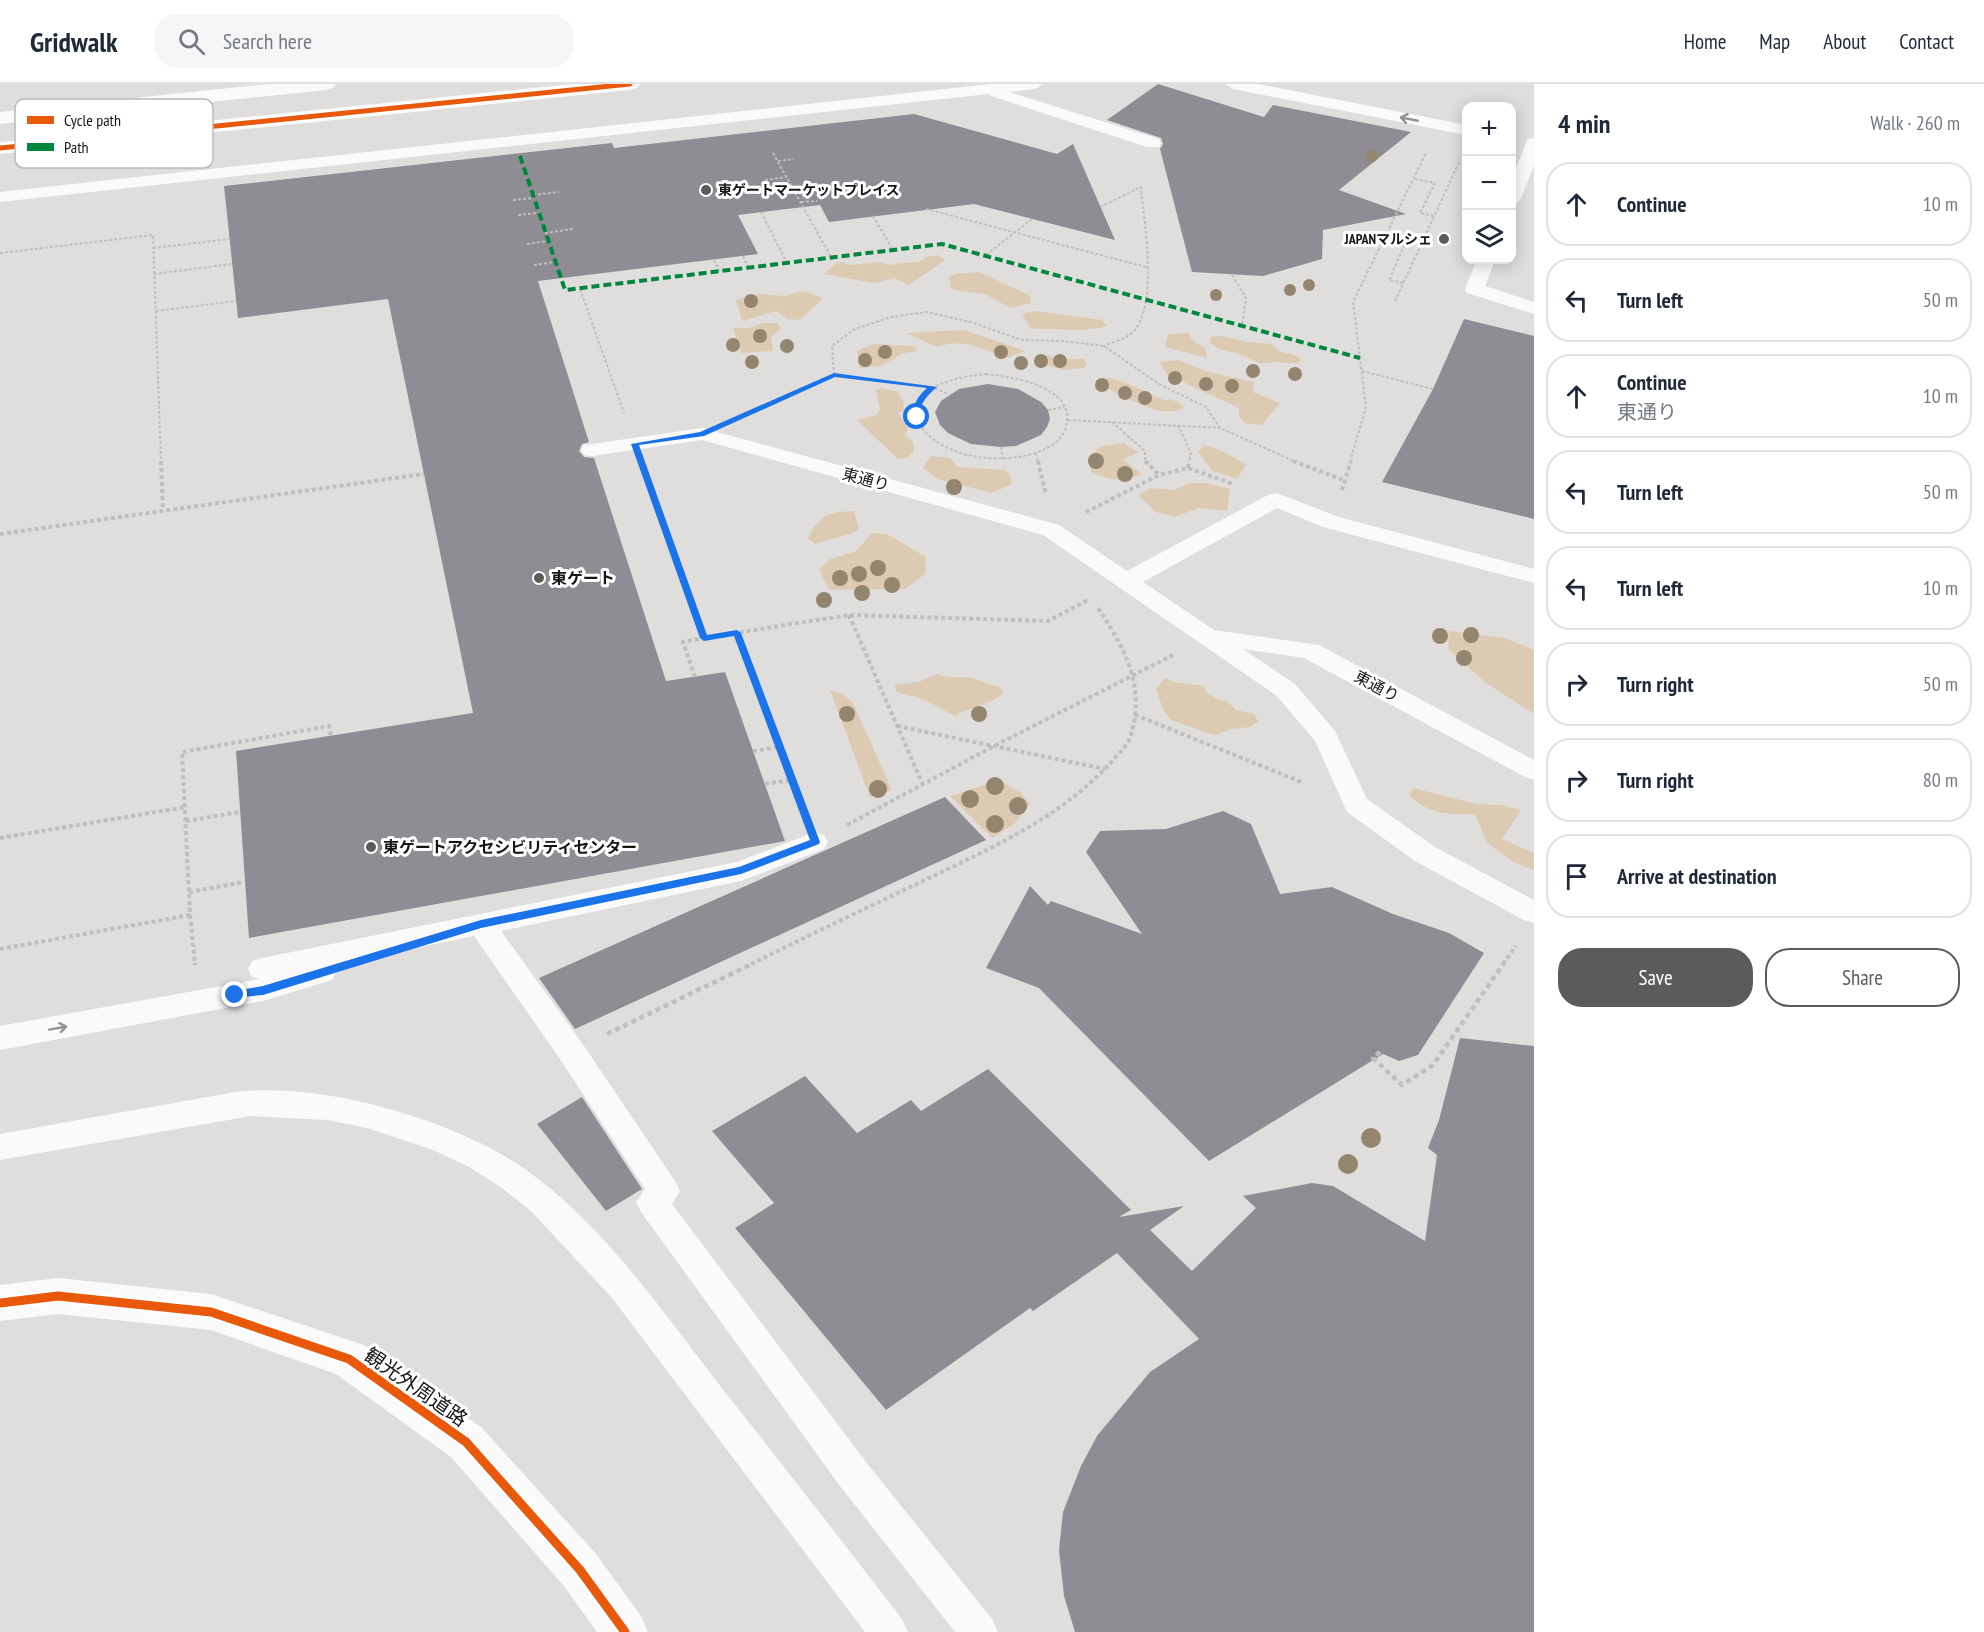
<!DOCTYPE html>
<html lang="en">
<head>
<meta charset="utf-8">
<style>
	:root { --surface:#fff; --page:#f6f6f7; --text:#1f2937; --muted:#747a83; --line:#e0e1e3; --accent:#5d5b5a }
	body { margin:0; font-family:"PT Sans Narrow","Noto Sans JP",sans-serif; background:var(--page); color:var(--text) }
	.controls { position:absolute; right:18px; top:18px; display:grid; overflow:hidden; border-radius:12px; box-shadow:0 3px 15px #0003 }
	.controls button { width:54px; height:54px; display:grid; place-items:center; padding:0; border:0; border-bottom:2px solid var(--line); background:var(--surface); color:var(--text); font:30px sans-serif }
	.stop { position:absolute; width:18px; height:18px; margin:-14px; border:4px solid #1a73e8; border-radius:50%; background:#fff }
	.stop.end { background:#1a73e8; border-color:#fff; box-shadow:0 2px 6px #0008 }
	.list { margin:0; padding:0; list-style:none }
	h2 { display:flex; justify-content:space-between; align-items:center; height:78px; margin:0; padding:0 24px; font-size:26px }
	h2 small { font-size:20px; font-weight:400; color:var(--muted) }
	.list li { display:grid; grid-template-columns:39px 1fr auto; gap:18px; align-items:center; box-sizing:border-box; height:84px; margin:0 12px 12px; padding:0 12px; border:2px solid var(--line); border-radius:24px }
	.list b { display:block; font-size:22px; white-space:nowrap }
	.list p { margin:0; font-size:20px; white-space:nowrap; color:var(--muted) }
	.list em { font-size:20px; font-style:normal; color:var(--muted) }
	.actions { display:flex; gap:12px; padding:18px 24px }
	.actions a { flex:1; padding:14px 0; border:2px solid var(--accent); border-radius:24px; text-align:center; font-size:21px; color:var(--accent) }
	.actions .main { background:var(--accent); color:#fff }
	.icon { flex:none; width:33px; height:33px; fill:none; stroke:currentColor; stroke-width:2; stroke-linecap:round; stroke-linejoin:round }
	.map { position:relative; flex:none; width:1534px; height:1548px; overflow:hidden }
	header { display:flex; align-items:center; gap:36px; box-sizing:border-box; height:84px; padding:0 30px; background:var(--surface); border-bottom:2px solid var(--line) }
	header strong { font-size:28px }
	nav { display:flex; gap:33px; margin-inline-start:auto; font-size:21px }
	.search { width:420px; height:54px; background:var(--page); display:flex; align-items:center; gap:15px; box-sizing:border-box; padding:0 21px; border-radius:24px; color:var(--muted); font-size:22px }
	main { display:flex }
	aside { flex:1; background:var(--surface) }
	.map>svg:first-child { display:block }
	.green { fill:#dccbb2 }
	.building { fill:#8f8c94 }
	.lines { fill:none; stroke-linecap:round; stroke-linejoin:round }
	.path-far2 { stroke:#bfbfbe; stroke-width:2; stroke-dasharray:3 2; stroke-linecap:butt }
	.path-far1 { stroke:#bfbfbe; stroke-width:4; stroke-dasharray:4 3; stroke-linecap:butt }
	.path { stroke:#bfbfbe; stroke-width:4.5; stroke-dasharray:5 4; stroke-linecap:butt }
	.lane { fill:#fafafa; fill-rule:evenodd }
	.secondary { fill:#fafafa; fill-rule:evenodd }
	.quiet { stroke:#00873e; stroke-width:4; stroke-dasharray:8 4; stroke-linecap:butt }
	.cycleway-far1-casing { stroke:#fff; stroke-width:8 }
	.cycleway-casing { stroke:#fff; stroke-width:13 }
	.cycleway-far1 { stroke:#e8590c; stroke-width:5 }
	.cycleway { stroke:#e8590c; stroke-width:9 }
	.tree { fill:#94856f }
	.oneway { stroke:#939392 }
	.route { fill:#1a73e8 }
	.poi-dot { fill:#5d5b5a; stroke:#fff; stroke-width:2 }
	.labels { text-anchor:middle; dominant-baseline:central; stroke-width:6; stroke-linejoin:round; paint-order:stroke }
	.far-poi-label { font-size:14px; font-weight:bold; fill:#161514; stroke:#fff; text-anchor:start }
	.street-label { font-size:16px; fill:#161514; stroke:#fff }
	.poi-label { font-size:16px; font-weight:bold; fill:#161514; stroke:#fff; text-anchor:start }
	.near-street-label { font-size:20px; fill:#161514; stroke:#fff }
	.key { fill:#fff; stroke:#b9b9b8; stroke-width:1.5 }
	.key-label { font-size:16px; fill:#161514 }
</style>
</head>
<body>
<header>
<strong>Gridwalk</strong>
<div class="search"><svg class="icon" aria-label="search" viewBox="0 0 24 24"><circle cx="10" cy="10" r="6"/><path d="M15 15l6 6"/></svg>Search here</div>
<nav><a>Home</a><a>Map</a><a>About</a><a>Contact</a></nav>
</header>
<main>
<div class="map">
<svg width="1534" height="1548" viewBox="0 0 1534 1548">
	<rect width="100%" height="100%" fill="#e0dedc"/>
	<g class="green">
		<polygon points="938,171 945,176 909,201 894,194 875,199 824,190 837,178 853,181 881,178 888,181 922,177 927,173"/>
		<polygon points="979,188 1029,211 1031,219 1010,224 985,210 960,207 950,204 951,199 948,194 955,190"/>
		<polygon points="803,207 823,214 800,236 787,235 776,227 742,237 736,216 757,210 784,212"/>
		<path d="M1036,227l66,9 5,6c-22,7 -52,2 -76,3l-9,-15z"/>
		<polygon points="764,239 778,239 781,244 771,253 773,267 741,269 733,244 748,244"/>
		<path d="M964,246l62,21 -20,7c-23,-10 -44,-20 -69,-11l-31,-14z"/>
		<polygon points="1188,249 1194,258 1205,264 1207,274 1165,263 1168,250"/>
		<polygon points="1222,252 1247,258 1272,260 1278,267 1295,271 1301,276 1298,280 1276,278 1261,280 1239,270 1218,265 1210,259 1211,253"/>
		<polygon points="873,260 916,262 917,267 904,269 881,282 860,284 857,267"/>
		<polygon points="1046,271 1061,275 1083,275 1087,280 1084,284 1063,286 1037,279 1036,272"/>
		<polygon points="1179,276 1208,288 1254,298 1253,308 1280,319 1262,341 1245,339 1239,332 1239,324 1166,290 1160,278"/>
		<path d="M1109,294c20,4 38,15 57,23l4,-2 8,3 6,6c-23,13 -62,-14 -84,-23l-4,-5z"/>
		<polygon points="881,304 898,308 903,316 904,327 898,329 908,345 905,350 913,358 914,367 908,374 898,375 857,336 877,331 880,325 876,306"/>
		<path d="M1124,359l14,9 -15,8 19,14c-17,8 -33,7 -50,-2l-4,-13 11,-12z"/>
		<polygon points="1205,361 1222,367 1246,380 1237,395 1213,387 1198,368"/>
		<polygon points="931,372 950,374 957,383 1005,386 1010,391 1012,400 992,409 937,395 923,384"/>
		<polygon points="1189,399 1206,399 1230,405 1227,427 1198,424 1175,433 1156,428 1138,411 1151,404 1174,406"/>
		<path d="M854,427l5,17 -6,5 -38,11 -7,-6c12,-23 20,-26 46,-27z"/>
		<polygon points="871,449 887,450 926,473 925,490 905,505 829,506 819,485 830,475 857,467"/>
		<polygon points="1448,547 1505,554 1534,566 1534,630 1486,599 1449,566"/>
		<path d="M938,590c12,5 23,2 34,4 10,3 18,7 28,9l4,6c-14,12 -34,13 -49,23l-32,-17 -27,-7 -1,-7 23,-3z"/>
		<polygon points="1165,594 1174,598 1204,602 1207,609 1219,616 1227,617 1236,626 1254,630 1258,637 1250,643 1231,645 1216,651 1207,649 1171,636 1163,625 1156,605"/>
		<polygon points="830,606 843,610 853,619 892,706 870,713"/>
		<polygon points="999,696 1021,709 1030,720 1014,740 992,754 950,712"/>
		<path d="M1413,704l64,16 24,1 20,5 -19,29 32,14v17l-22,-9 -25,-18 -12,-29c-26,1 -47,0 -66,-19z"/>
	</g>
	<g class="building">
		<polygon points="1158,0 1264,33 1273,21 1411,48 1339,106 1406,130 1323,146 1322,175 1263,192 1192,188 1160,65 1163,60 1161,54 1107,36"/>
		<polygon points="914,30 1057,70 1073,60 1115,156 974,120 829,138 820,121 738,131 758,170 538,197 589,358 582,360 579,367 584,373 594,374 666,597 725,588 785,757 249,854 236,667 473,629 388,215 238,234 224,102 612,59 614,64"/>
		<polygon points="1464,235 1534,252 1534,435 1382,398 1433,305"/>
		<polygon points="988,300 1018,305 1041,318 1048,326 1050,335 1047,343 1041,351 1016,362 1001,363 971,360 948,349 940,341 935,328 941,317 959,305"/>
		<polygon points="945,713 986,756 575,945 539,894"/>
		<polygon points="1223,727 1251,740 1280,810 1332,803 1393,830 1449,849 1484,869 1418,971 1399,977 1383,970 1209,1077 1039,904 986,884 1030,802 1048,821 1051,817 1142,850 1086,768 1100,747 1166,745"/>
		<polygon points="1460,954 1534,962 1534,1548 1075,1548 1064,1512 1059,1466 1063,1428 1081,1382 1097,1352 1150,1288 1199,1255 1117,1169 1033,1227 1030,1224 886,1326 735,1144 774,1119 712,1047 805,992 857,1049 911,1016 921,1027 988,985 1131,1126 1119,1133 1184,1122 1150,1146 1192,1187 1256,1124 1243,1112 1312,1099 1333,1102 1425,1157 1437,1071 1428,1064 1439,1036"/>
		<polygon points="582,1013 642,1105 606,1127 537,1040"/>
	</g>
	<g class="lines">
		<g class="path-far2">
			<polyline points="773,69 831,173"/>
			<polyline points="778,77 794,75"/>
			<polyline points="1415,95 1435,99 1420,129 1434,132"/>
			<polyline points="765,96 787,93"/>
			<polyline points="533,111 559,108"/>
			<polyline points="513,116 534,114"/>
			<polyline points="801,118 817,117"/>
			<path d="M1100,123l41,-20c3,36 18,117 -8,145 -7,7 -20,10 -29,14"/>
			<polyline points="926,125 1146,183"/>
			<polyline points="761,128 787,179"/>
			<polyline points="518,131 539,129"/>
			<polyline points="873,132 893,166"/>
			<polyline points="545,149 573,145"/>
			<polyline points="1383,158 1404,162 1389,196 1404,199"/>
			<polyline points="527,160 548,157"/>
			<polyline points="153,164 230,155"/>
			<polyline points="0,169 153,151 161,378"/>
			<polyline points="986,171 1032,135"/>
			<polyline points="743,172 749,184"/>
			<polyline points="714,176 720,187"/>
			<polyline points="534,181 555,178"/>
			<polyline points="154,190 232,180"/>
			<polyline points="1232,191 1246,214 1242,241"/>
			<polyline points="580,205 624,329"/>
			<polyline points="1395,217 1460,76"/>
			<polyline points="156,227 236,217"/>
			<polyline points="1362,287 1433,305"/>
			<path d="M986,290c28,3 91,13 80,53 -4,15 -20,23 -34,27 -96,26 -181,-67 -46,-80z"/>
			<polyline points="834,291 832,262 853,246 891,233 927,228 974,239 1022,256 1062,257 1104,262 1159,300 1206,323 1220,344 1296,378"/>
			<polyline points="1048,326 1064,323"/>
			<polyline points="749,329 834,291 933,303 948,310"/>
			<polyline points="1068,336 1220,344"/>
			<polyline points="1112,338 1145,367 1145,378"/>
			<polyline points="1178,341 1191,369 1189,378"/>
			<polyline points="1001,363 1003,375"/>
			<polyline points="1036,369 1038,378"/>
			<polyline points="1350,378 1366,323 1353,218 1426,69"/>
		</g>
		<g class="path-far1">
			<polyline points="161,377 163,426"/>
			<polyline points="1038,377 1046,411"/>
			<polyline points="1145,377 1159,391"/>
			<polyline points="1293,377 1346,397"/>
			<polyline points="1188,384 1189,377"/>
			<polyline points="646,390 704,554 849,531 1048,537 1090,515"/>
			<polyline points="1342,406 1351,377"/>
			<polyline points="1086,428 1159,391 1188,384 1233,400"/>
			<polyline points="0,450 424,390"/>
			<polyline points="849,531 923,701"/>
			<polyline points="737,549 803,726"/>
			<polyline points="695,593 683,558 704,554"/>
			<polyline points="1135,631 1304,699"/>
			<polyline points="897,642 1105,685"/>
			<polyline points="753,667 779,663"/>
			<polyline points="765,700 791,696"/>
			<polyline points="186,737 239,728"/>
			<polyline points="847,741 994,662 1173,571"/>
			<polyline points="0,754 185,723"/>
			<polyline points="189,808 244,798"/>
			<polyline points="190,831 195,880"/>
			<polyline points="0,865 190,831 182,668 329,642 331,652"/>
			<path d="M751,880c57,-28 115,-56 172,-83 68,-33 140,-64 191,-122 5,-6 14,-14 16,-21 17,-52 -6,-90 -33,-132"/>
			<polyline points="1503,880 1516,862"/>
		</g>
		<g class="path">
			<polyline points="195,879 195,881"/>
			<polyline points="607,950 754,879"/>
			<polyline points="1380,968 1373,974 1402,1001 1433,981 1504,879"/>
		</g>
		<g class="lane">
			<polygon points="991,0 1043,0 1035,5 1009,8 1159,55 1161,59 1159,63 1147,63 991,12 989,10 0,118 0,108"/>
			<polygon points="1225,0 1258,0 1466,41 1466,51 1233,5"/>
			<polygon points="1534,54 1534,81 1521,114 1518,118 1512,119 1512,94 1526,59 1528,55"/>
			<polygon points="1477,176 1495,176 1485,202 1534,218 1534,230 1467,209 1465,205"/>
			<polygon points="702,344 1059,441 1127,487 1268,411 1276,409 1339,433 1534,485 1534,499 1323,443 1277,424 1143,498 1214,546 1319,561 1534,676 1534,696 1525,693 1304,574 1243,565 1295,600 1335,647 1367,715 1435,763 1534,816 1534,839 1524,836 1415,777 1347,728 1315,657 1277,612 1043,451 702,356 592,372 584,371 581,366 584,361 592,360"/>
			<polygon points="815,748 824,751 828,758 824,765 741,797 501,847 582,959 675,1097 680,1107 672,1120 866,1378 992,1535 998,1548 955,1548 840,1402 641,1128 636,1118 645,1105 560,975 474,852 333,881 336,888 332,896 263,917 0,966 0,942 260,895 252,893 248,885 252,877 262,874 737,778"/>
			<path d="M241,1007c50,-3 100,4 148,18 47,13 95,32 136,60 79,56 137,142 196,218 61,77 121,154 181,232l6,13h-43l-253,-334 -80,-86 -30,-24 -33,-21 -36,-17 -66,-22 -39,-8 -77,-4 -251,44v-26z"/>
		</g>
		<g class="secondary">
			<polygon points="269,0 336,0 333,4 326,6 0,40 0,28"/>
			<polygon points="572,0 640,0 637,4 630,6 0,70 0,58"/>
			<polygon points="58,1194 211,1210 364,1261 481,1343 596,1470 641,1532 648,1548 597,1548 564,1502 451,1373 336,1290 211,1246 58,1230 0,1237 0,1201"/>
		</g>
		<polyline class="quiet" points="520,72 565,206 942,160 1360,274"/>
		<defs>
			<polyline id="cycleway-far1" points="0,64 630,0"/>
			<polyline id="cycleway" points="0,1219 58,1212 211,1228 349,1275 466,1358 580,1486 625,1548"/>
		</defs>
		<use href="#cycleway-far1" class="cycleway-far1-casing"/>
		<use href="#cycleway" class="cycleway-casing"/>
		<use href="#cycleway-far1" class="cycleway-far1"/>
		<use href="#cycleway" class="cycleway"/>
	</g>
	<g class="tree">
		<circle cx="1372" cy="72" r="6"/>
		<circle cx="1309" cy="201" r="6"/>
		<circle cx="1290" cy="206" r="6"/>
		<circle cx="1216" cy="211" r="6"/>
		<circle cx="751" cy="217" r="7"/>
		<circle cx="760" cy="252" r="7"/>
		<circle cx="733" cy="261" r="7"/>
		<circle cx="787" cy="262" r="7"/>
		<circle cx="885" cy="268" r="7"/>
		<circle cx="1001" cy="268" r="7"/>
		<circle cx="865" cy="276" r="7"/>
		<circle cx="1041" cy="277" r="7"/>
		<circle cx="1060" cy="277" r="7"/>
		<circle cx="752" cy="278" r="7"/>
		<circle cx="1021" cy="279" r="7"/>
		<circle cx="1253" cy="287" r="7"/>
		<circle cx="1295" cy="290" r="7"/>
		<circle cx="1175" cy="294" r="7"/>
		<circle cx="1206" cy="300" r="7"/>
		<circle cx="1102" cy="301" r="7"/>
		<circle cx="1232" cy="302" r="7"/>
		<circle cx="1125" cy="309" r="7"/>
		<circle cx="1145" cy="314" r="7"/>
		<circle cx="1096" cy="377" r="8"/>
		<circle cx="1125" cy="390" r="8"/>
		<circle cx="954" cy="403" r="8"/>
		<circle cx="878" cy="484" r="8"/>
		<circle cx="859" cy="490" r="8"/>
		<circle cx="840" cy="494" r="8"/>
		<circle cx="892" cy="501" r="8"/>
		<circle cx="862" cy="509" r="8"/>
		<circle cx="824" cy="516" r="8"/>
		<circle cx="1471" cy="551" r="8"/>
		<circle cx="1440" cy="552" r="8"/>
		<circle cx="1464" cy="574" r="8"/>
		<circle cx="847" cy="630" r="8"/>
		<circle cx="979" cy="630" r="8"/>
		<circle cx="995" cy="702" r="9"/>
		<circle cx="878" cy="705" r="9"/>
		<circle cx="970" cy="715" r="9"/>
		<circle cx="1018" cy="722" r="9"/>
		<circle cx="995" cy="740" r="9"/>
		<circle cx="1371" cy="1054" r="10"/>
		<circle cx="1348" cy="1080" r="10"/>
	</g>
	<defs><path id="oneway-shaft" d="M-6 0H5M1.5-3L5.5 0L1.5 3" fill="none" stroke-width="1.6" stroke-linecap="round" stroke-linejoin="round" transform="scale(1.5)"/></defs>
	<g class="oneway">
		<use href="#oneway-shaft" transform="translate(1409 35) rotate(-169)"/>
		<use href="#oneway-shaft" transform="translate(58 944) rotate(-10)"/>
	</g>
	<path class="route" d="M834,289l103,14c-11,10 -17,15 -17,30l-3,2 -4,-2c0,-13 4,-20 14,-29l-92,-11 -131,59 -65,9 68,190 30,-5 4,3 79,209 -1,2 -78,30 -260,54 -218,67 -31,3v-5l3,-2 28,-5 218,-66 258,-53 71,-27 -76,-204 -30,5 -4,-3 -69,-194 69,-12z"/>
	<g class="poi-dot">
		<circle cx="706" cy="106" r="6"/>
		<circle cx="1444" cy="155" r="6"/>
		<circle cx="539" cy="494" r="6"/>
		<circle cx="371" cy="763" r="6"/>
	</g>
	<g class="labels">
		<g class="far-poi-label">
			<text x="718" y="106">東ゲートマーケットプレイス</text>
			<text x="1432" y="155" text-anchor="end">JAPANマルシェ</text>
		</g>
		<g class="street-label">
			<text transform="translate(866 395) rotate(15)">東通り</text>
			<text transform="translate(1377 602) rotate(28)">東通り</text>
		</g>
		<g class="poi-label">
			<text x="551" y="494">東ゲート</text>
			<text x="383" y="763">東ゲートアクセシビリティセンター</text>
		</g>
		<g class="near-street-label">
			<text transform="translate(416 1303) rotate(35)">観光外周道路</text>
		</g>
	</g>
	<rect x="15" y="15" width="198" height="69" rx="9" class="key"/>
	<rect x="27" y="32" width="27" height="8" fill="#e8590c"/>
	<rect x="27" y="59" width="27" height="8" fill="#00873e"/>
	<g class="key-label">
		<text x="64" y="42">Cycle path</text>
		<text x="64" y="69">Path</text>
	</g>
</svg>
<div class="controls">
<button>+</button>
<button>−</button>
<button><svg class="icon" aria-label="layers" viewBox="0 0 24 24"><path d="M12 4l9 5-9 5-9-5zM3 14l9 5 9-5"/></svg></button>
</div>
<div class="stop" style="left:917px;top:333px"></div>
<div class="stop end" style="left:235px;top:911px"></div>
</div>
<aside>
<h2>4 min<small>Walk · 260 m</small></h2>
<ul class="list">
<li><svg class="icon" aria-label="ahead" viewBox="0 0 24 24"><path d="M12 20V5M6 11l6-6 6 6"/></svg><div><b>Continue</b></div><em>10 m</em></li>
<li><svg class="icon" aria-label="left" viewBox="0 0 24 24"><path d="M17 20v-9H6M10 6l-5 5 5 5"/></svg><div><b>Turn left</b></div><em>50 m</em></li>
<li><svg class="icon" aria-label="ahead" viewBox="0 0 24 24"><path d="M12 20V5M6 11l6-6 6 6"/></svg><div><b>Continue</b><p>東通り</p></div><em>10 m</em></li>
<li><svg class="icon" aria-label="left" viewBox="0 0 24 24"><path d="M17 20v-9H6M10 6l-5 5 5 5"/></svg><div><b>Turn left</b></div><em>50 m</em></li>
<li><svg class="icon" aria-label="left" viewBox="0 0 24 24"><path d="M17 20v-9H6M10 6l-5 5 5 5"/></svg><div><b>Turn left</b></div><em>10 m</em></li>
<li><svg class="icon" aria-label="right" viewBox="0 0 24 24"><path d="M7 20v-9h11M14 6l5 5-5 5"/></svg><div><b>Turn right</b></div><em>50 m</em></li>
<li><svg class="icon" aria-label="right" viewBox="0 0 24 24"><path d="M7 20v-9h11M14 6l5 5-5 5"/></svg><div><b>Turn right</b></div><em>80 m</em></li>
<li><svg class="icon" aria-label="arrive" viewBox="0 0 24 24"><path d="M6 21V4h12l-3 4 3 4H6"/></svg><div><b>Arrive at destination</b></div></li>
</ul>
<div class="actions"><a class="main">Save</a><a>Share</a></div>
</aside>
</main>
</body>
</html>
